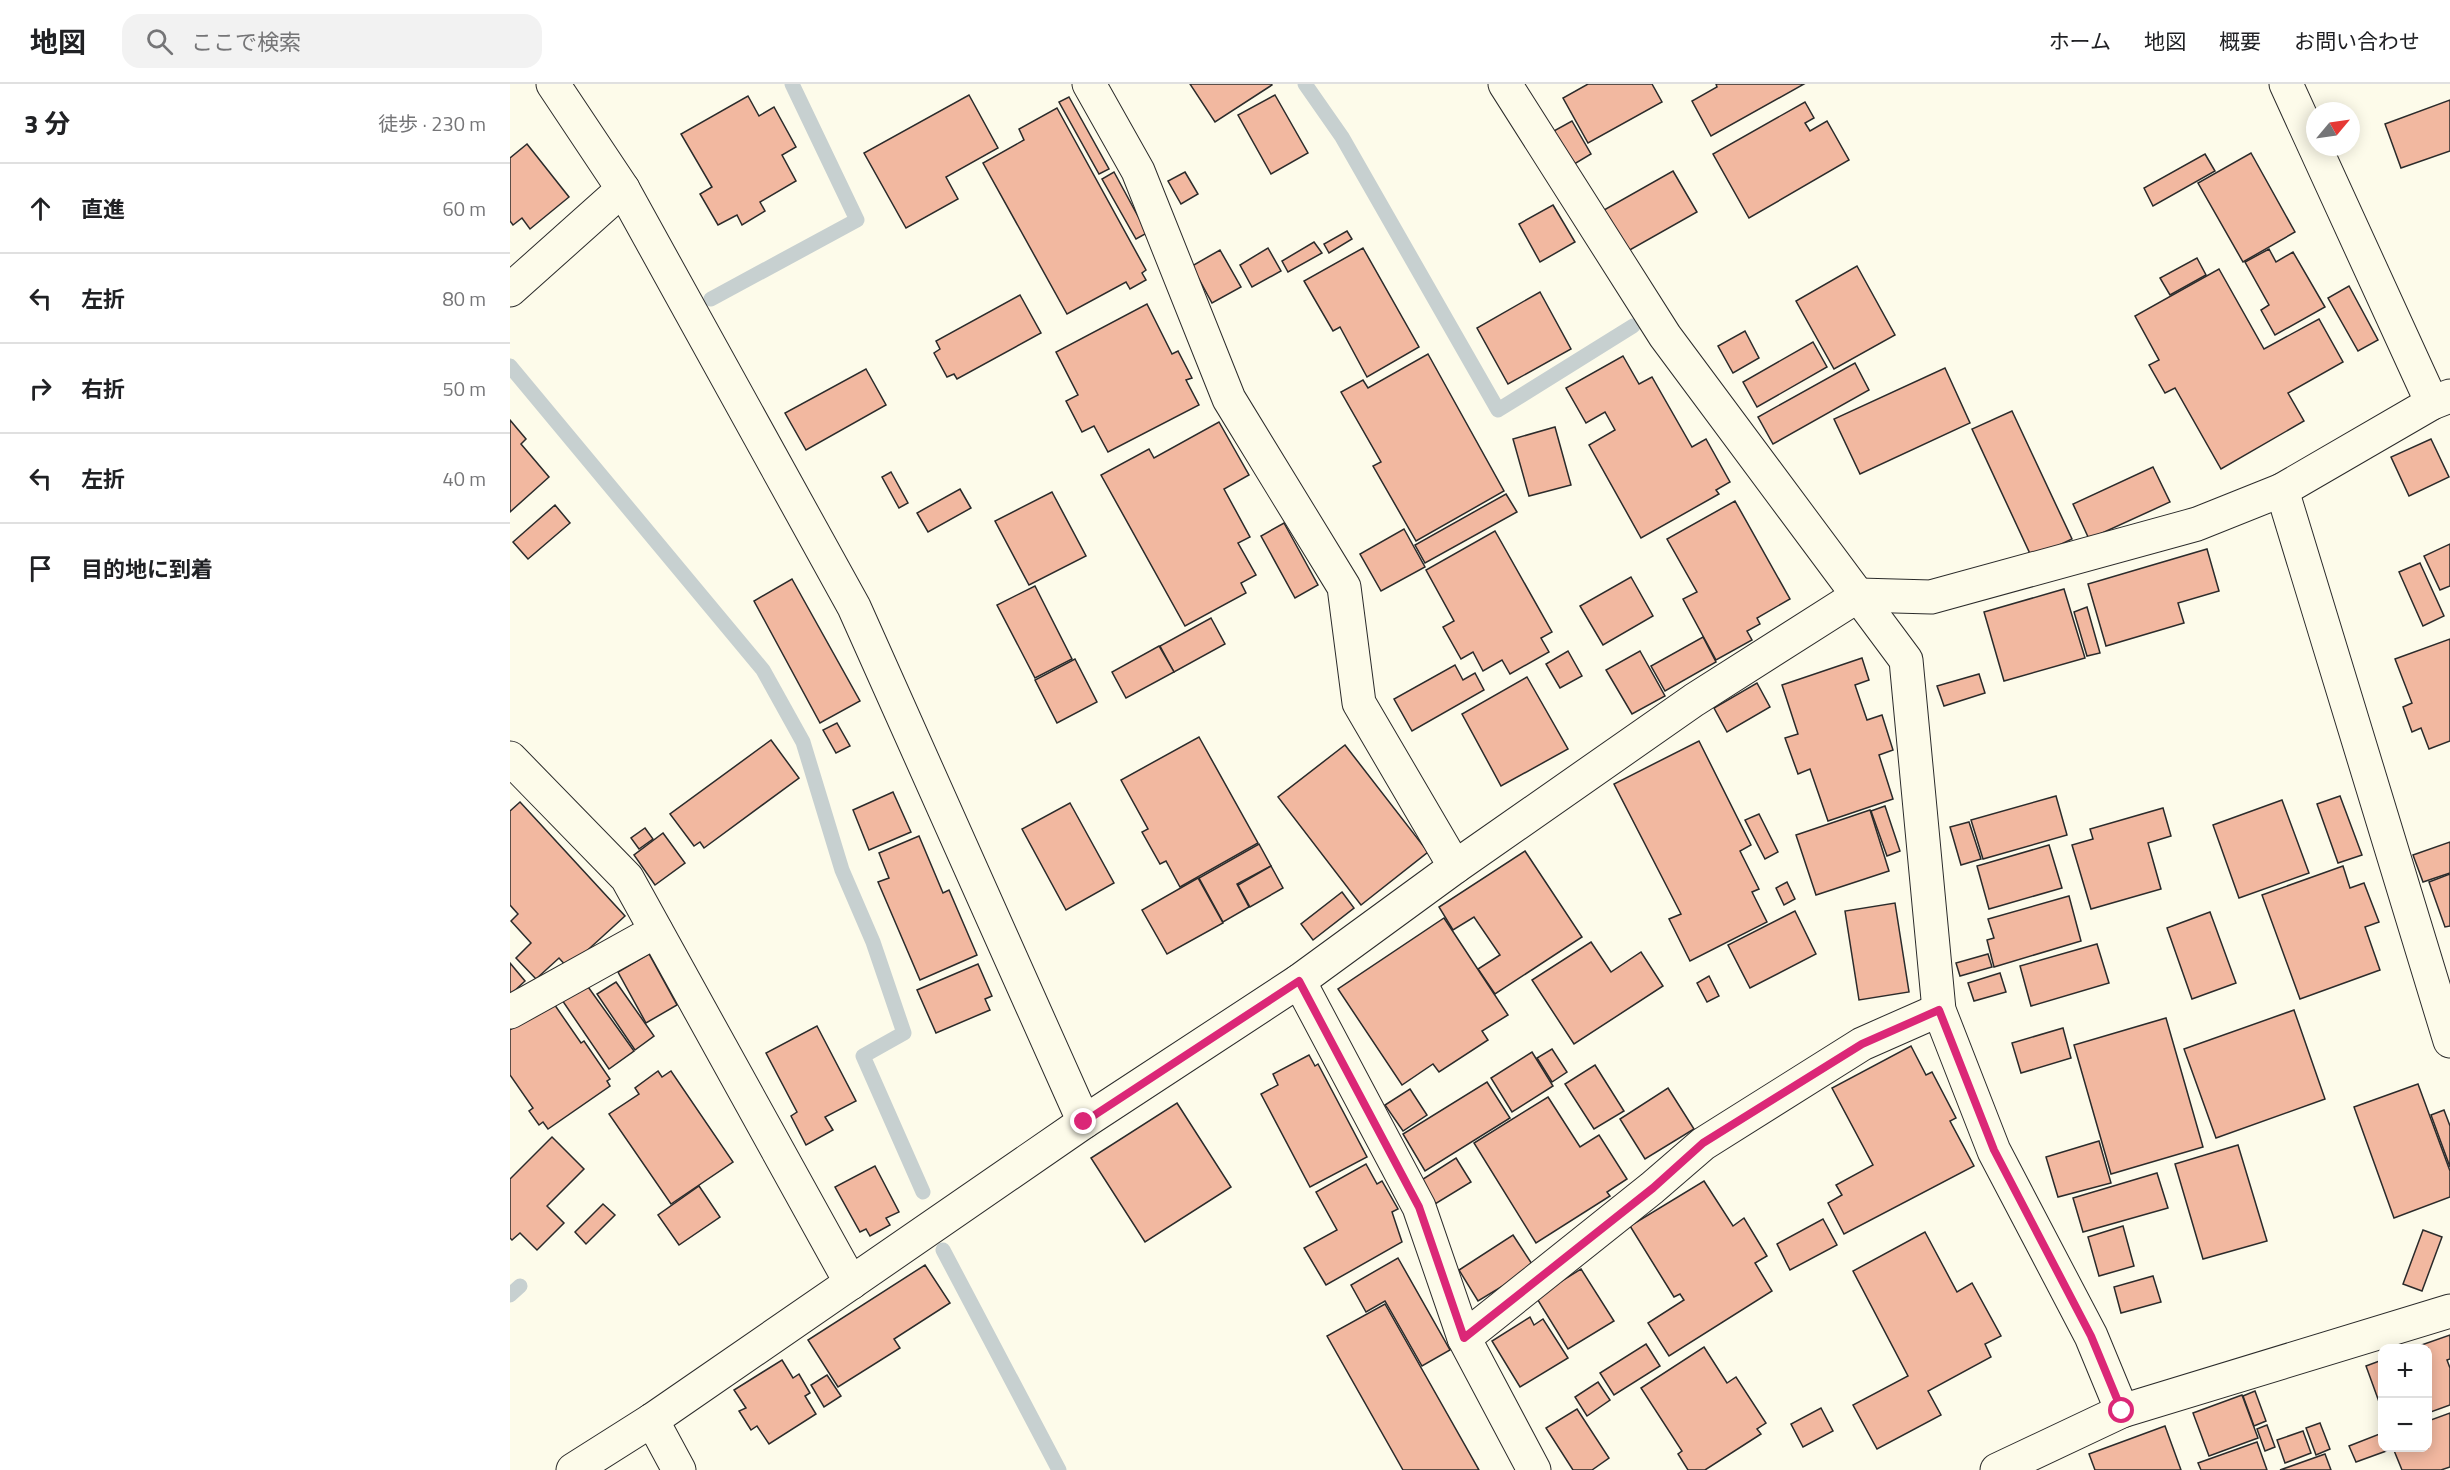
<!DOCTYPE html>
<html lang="ja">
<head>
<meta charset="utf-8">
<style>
	:root { --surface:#fff; --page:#f2f2f2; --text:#202124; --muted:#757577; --line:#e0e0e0 }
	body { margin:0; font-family:"Titillium Web","Noto Sans JP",sans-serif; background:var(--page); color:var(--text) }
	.controls { position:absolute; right:18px; bottom:18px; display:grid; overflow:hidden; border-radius:12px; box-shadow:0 3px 15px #0003 }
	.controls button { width:54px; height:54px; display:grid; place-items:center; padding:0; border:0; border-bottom:2px solid var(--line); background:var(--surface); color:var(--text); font:30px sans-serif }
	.compass { position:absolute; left:1796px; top:18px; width:54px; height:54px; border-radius:50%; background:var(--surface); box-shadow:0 3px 15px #0003; rotate:61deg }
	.stop { position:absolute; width:18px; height:18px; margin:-14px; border:4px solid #db2777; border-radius:50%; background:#fff }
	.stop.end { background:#db2777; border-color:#fff; box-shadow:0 2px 6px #0008 }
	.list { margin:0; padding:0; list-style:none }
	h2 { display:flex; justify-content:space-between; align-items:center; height:78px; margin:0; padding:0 24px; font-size:26px }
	h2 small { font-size:20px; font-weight:400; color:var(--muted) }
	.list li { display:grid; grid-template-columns:39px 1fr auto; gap:18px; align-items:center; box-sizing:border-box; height:90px; padding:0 24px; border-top:2px solid var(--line) }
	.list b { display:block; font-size:22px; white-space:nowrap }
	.list em { font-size:20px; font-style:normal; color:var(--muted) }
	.icon { flex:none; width:33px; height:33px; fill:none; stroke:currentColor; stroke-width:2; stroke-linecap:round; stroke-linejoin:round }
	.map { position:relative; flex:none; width:1940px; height:1386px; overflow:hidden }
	header { display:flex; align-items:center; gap:36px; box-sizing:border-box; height:84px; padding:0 30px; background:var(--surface); border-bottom:2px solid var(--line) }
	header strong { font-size:28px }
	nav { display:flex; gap:33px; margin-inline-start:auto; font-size:21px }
	.search { width:420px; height:54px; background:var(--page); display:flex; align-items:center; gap:15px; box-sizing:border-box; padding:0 21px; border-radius:18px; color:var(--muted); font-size:22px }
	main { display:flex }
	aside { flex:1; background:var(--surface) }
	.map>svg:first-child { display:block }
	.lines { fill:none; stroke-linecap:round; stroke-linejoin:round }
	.stream { stroke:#c7d0d0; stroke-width:15 }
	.building { fill:#f2b8a0; stroke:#2b2b2b; stroke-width:1.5 }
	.minor-casing { stroke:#2b2b2b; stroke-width:35 }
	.minor { stroke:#fdfbea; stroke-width:33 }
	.route { stroke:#db2777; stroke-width:8 }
</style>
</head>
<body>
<header>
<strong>地図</strong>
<div class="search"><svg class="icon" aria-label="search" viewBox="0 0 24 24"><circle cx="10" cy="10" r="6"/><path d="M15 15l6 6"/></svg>ここで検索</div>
<nav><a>ホーム</a><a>地図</a><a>概要</a><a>お問い合わせ</a></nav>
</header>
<main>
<aside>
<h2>3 分<small>徒歩 · 230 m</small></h2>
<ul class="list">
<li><svg class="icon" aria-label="ahead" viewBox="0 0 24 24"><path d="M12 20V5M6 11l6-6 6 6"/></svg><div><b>直進</b></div><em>60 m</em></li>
<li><svg class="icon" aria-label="left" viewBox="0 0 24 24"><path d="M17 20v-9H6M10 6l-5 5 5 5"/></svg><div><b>左折</b></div><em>80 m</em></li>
<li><svg class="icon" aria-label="right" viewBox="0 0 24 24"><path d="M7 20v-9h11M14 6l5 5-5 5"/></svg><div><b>右折</b></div><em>50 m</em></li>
<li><svg class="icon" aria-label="left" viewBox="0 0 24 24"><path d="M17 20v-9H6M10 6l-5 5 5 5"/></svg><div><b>左折</b></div><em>40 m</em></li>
<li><svg class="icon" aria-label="arrive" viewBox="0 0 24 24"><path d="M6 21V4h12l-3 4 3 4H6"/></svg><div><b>目的地に到着</b></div></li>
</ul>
</aside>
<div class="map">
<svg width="1940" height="1386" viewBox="0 0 1940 1386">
	<rect width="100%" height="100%" fill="#fdfbea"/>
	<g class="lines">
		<g class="stream">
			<polyline points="795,0 832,53 988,326 1123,242"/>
			<polyline points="201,215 347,136 282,0"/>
			<polyline points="0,282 253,586 293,658 332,786 363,858 394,949 353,972 413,1108"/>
			<polyline points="433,1166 549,1386"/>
			<polyline points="0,1211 10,1202"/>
		</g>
	</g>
	<g class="building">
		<polygon points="680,0 761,0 762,1 705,38"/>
		<polygon points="1078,0 1142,0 1152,18 1078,59 1053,14"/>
		<polygon points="1206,0 1294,0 1201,52 1182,17 1207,3"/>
		<polygon points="459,11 488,64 436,93 448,115 396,144 354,69"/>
		<polygon points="765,11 798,69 761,90 728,31"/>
		<polygon points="238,12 249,32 264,23 286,63 272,71 286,97 250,118 255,127 232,141 227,131 208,141 190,110 202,103 171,50"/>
		<polygon points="559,13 599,85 589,90 549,18"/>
		<polygon points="1940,16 1940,67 1891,84 1875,40"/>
		<polygon points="1295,18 1304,34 1295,39 1300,47 1317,37 1339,76 1239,134 1203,70"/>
		<polygon points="547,24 636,186 632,189 636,196 620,205 616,198 557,230 473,79 514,56 509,45"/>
		<polygon points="1062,37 1081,70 1061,82 1042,48"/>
		<polygon points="17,60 59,113 20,145 12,134 3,141 0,137 0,74"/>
		<polygon points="1741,69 1785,148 1733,178 1688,99"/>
		<polygon points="1695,70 1705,87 1643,122 1634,104"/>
		<polygon points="1163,87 1187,128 1118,167 1094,126"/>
		<polygon points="604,88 637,149 626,155 592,95"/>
		<polygon points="675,88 688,110 671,120 658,97"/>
		<polygon points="1043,121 1065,158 1030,178 1009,140"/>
		<polygon points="837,147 842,155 819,169 814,160"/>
		<polygon points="804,158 812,169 778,188 772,177"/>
		<polygon points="758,164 771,187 742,203 730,181"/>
		<polygon points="853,164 909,263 857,293 830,243 823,247 794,197"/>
		<polygon points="1759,165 1766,178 1783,168 1815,223 1765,251 1751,226 1759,221 1735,178"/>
		<polygon points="710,166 731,203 702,219 682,182"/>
		<polygon points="1687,174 1696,191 1660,211 1650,194"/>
		<polygon points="1347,182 1385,251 1324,285 1286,217"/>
		<polygon points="1709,185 1754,265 1809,235 1833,278 1778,309 1794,337 1711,385 1665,304 1655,309 1639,281 1649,276 1625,232"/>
		<polygon points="1839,202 1868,256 1848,267 1818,214"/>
		<polygon points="1030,208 1061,265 998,300 967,244"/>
		<polygon points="510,211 531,249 447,295 444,290 437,293 424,269 430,265 426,257"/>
		<polygon points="637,220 662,270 668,267 682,294 676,296 689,321 598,368 584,342 572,348 556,317 568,311 546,268"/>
		<polygon points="1235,247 1249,274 1223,289 1208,262"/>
		<polygon points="1303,258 1317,283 1247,323 1233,298"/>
		<polygon points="918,270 994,407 906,457 863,382 871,378 831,308 853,296 858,304"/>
		<polygon points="1113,272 1129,300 1142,293 1182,363 1196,355 1220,398 1206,406 1209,410 1131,454 1079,361 1105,346 1095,328 1076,339 1056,304"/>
		<polygon points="1345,279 1359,306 1263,360 1248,333"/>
		<polygon points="1435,284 1460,339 1350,390 1324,335"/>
		<polygon points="356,285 376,321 296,366 275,329"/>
		<polygon points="1502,327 1562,455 1522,474 1462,345"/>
		<polygon points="0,336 16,355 11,360 39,393 0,428"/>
		<polygon points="709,338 739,391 714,405 740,453 728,459 746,491 731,499 736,509 675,542 591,391 639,365 644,374"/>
		<polygon points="1045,343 1061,401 1019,412 1003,355"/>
		<polygon points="1921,355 1939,393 1899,412 1881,373"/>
		<polygon points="1643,383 1660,418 1579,455 1563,420"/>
		<polygon points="381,388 398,419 389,424 372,393"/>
		<polygon points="450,405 461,424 418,448 407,429"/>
		<polygon points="542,408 576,472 519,501 485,437"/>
		<polygon points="996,410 1007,428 915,479 905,461"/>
		<polygon points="1225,417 1280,515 1247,534 1250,540 1237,547 1242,556 1206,576 1173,515 1187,508 1157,455"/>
		<polygon points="45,421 60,439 18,475 3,458"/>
		<polygon points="774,439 808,501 785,514 751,452"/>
		<polygon points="894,445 915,483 871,507 850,470"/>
		<polygon points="985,447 1042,548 1031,554 1039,568 1000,590 992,576 973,587 963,568 951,575 933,543 944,537 916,486"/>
		<polygon points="1940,460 1940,502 1930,506 1914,472"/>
		<polygon points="1697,465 1709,507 1668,519 1674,539 1596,562 1578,500"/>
		<polygon points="1910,479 1934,532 1913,542 1889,488"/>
		<polygon points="1121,493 1143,532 1093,561 1070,522"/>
		<polygon points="282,495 350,617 310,639 244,517"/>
		<polygon points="525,502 562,575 525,594 487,521"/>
		<polygon points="1554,505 1575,574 1494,597 1474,528"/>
		<polygon points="1577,523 1590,569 1577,572 1564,528"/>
		<polygon points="701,534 715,560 664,588 650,562"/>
		<polygon points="1193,553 1206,578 1155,607 1141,582"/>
		<polygon points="1940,555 1940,657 1919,665 1911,644 1902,648 1893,623 1902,619 1885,575"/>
		<polygon points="649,562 664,588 616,614 602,588"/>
		<polygon points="1058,567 1072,592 1050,604 1036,580"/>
		<polygon points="1130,567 1155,612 1122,630 1096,586"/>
		<polygon points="1352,574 1359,596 1345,601 1357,636 1372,631 1383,666 1369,671 1383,715 1318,737 1300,685 1288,690 1275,654 1288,650 1272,601"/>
		<polygon points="565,575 587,618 547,639 525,596"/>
		<polygon points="945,581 953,596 965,589 974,606 902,647 884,615"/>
		<polygon points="1469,590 1475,609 1434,622 1427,602"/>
		<polygon points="1017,593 1058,665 991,702 952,630"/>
		<polygon points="1247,599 1260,623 1217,648 1204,624"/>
		<polygon points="327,639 340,662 326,669 313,646"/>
		<polygon points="689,653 748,759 670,803 656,777 650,780 632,748 638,745 611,696"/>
		<polygon points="261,656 289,694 194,764 190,758 184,762 160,730"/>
		<polygon points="1189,657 1241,761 1230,767 1249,805 1242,808 1257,838 1180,877 1159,835 1171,830 1104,700"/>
		<polygon points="835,661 918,768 851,821 768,713"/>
		<polygon points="383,708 401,748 359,766 343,726"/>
		<polygon points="1546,712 1557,751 1473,775 1461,736"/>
		<polygon points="1830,712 1852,771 1828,779 1807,720"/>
		<polygon points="1772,716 1799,789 1729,814 1703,741"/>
		<polygon points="10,718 115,832 58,884 49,874 26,895 6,874 21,859 1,837 8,830 0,821 0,727"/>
		<polygon points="560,719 604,799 556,826 512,745"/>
		<polygon points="1375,722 1390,767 1377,772 1361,727"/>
		<polygon points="1653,724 1661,752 1638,759 1651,805 1581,825 1562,761 1583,755 1580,745"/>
		<polygon points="1360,726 1379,787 1306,811 1286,751"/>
		<polygon points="1249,730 1268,768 1255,775 1235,736"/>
		<polygon points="1459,738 1471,775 1451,781 1440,743"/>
		<polygon points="135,744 143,755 129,765 121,754"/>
		<polygon points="153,749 175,779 145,801 124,771"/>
		<polygon points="409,752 433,809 439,806 467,871 410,896 368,798 379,794 369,769"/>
		<polygon points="1940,758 1940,789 1913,798 1903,771"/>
		<polygon points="749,760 761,782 727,800 739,823 713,838 689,794"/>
		<polygon points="1539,761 1552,804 1479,825 1467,782"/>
		<polygon points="1015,767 1072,853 985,910 968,885 990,871 964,833 943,846 929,823"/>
		<polygon points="761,782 773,804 740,823 728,801"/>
		<polygon points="1833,782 1840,804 1854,799 1869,838 1855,843 1870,886 1790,915 1752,811"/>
		<polygon points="1940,790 1940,842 1935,843 1919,798"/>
		<polygon points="688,794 713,839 657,870 632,826"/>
		<polygon points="1277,798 1285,815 1274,821 1266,804"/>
		<polygon points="832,808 844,824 803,856 791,840"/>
		<polygon points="1559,812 1571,857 1484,883 1477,856 1484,854 1478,835"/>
		<polygon points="1385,819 1399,908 1349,916 1335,827"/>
		<polygon points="1285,827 1306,870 1240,904 1218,861"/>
		<polygon points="1700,828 1726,899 1682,915 1657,844"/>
		<polygon points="934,834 998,931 972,947 978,956 929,988 923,980 892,1001 828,905"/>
		<polygon points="1081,858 1101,888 1131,868 1153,902 1064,960 1022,896"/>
		<polygon points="1587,860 1599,899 1521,922 1510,882"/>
		<polygon points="139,870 167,921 136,939 108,888"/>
		<polygon points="1478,870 1482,883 1450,892 1446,879"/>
		<polygon points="0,879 15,897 0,911"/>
		<polygon points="468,880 482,912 475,915 480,926 426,949 407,906"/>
		<polygon points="1490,889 1496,908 1464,917 1458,899"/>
		<polygon points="1199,892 1209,912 1197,918 1187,899"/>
		<polygon points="106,898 144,952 125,966 87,910"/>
		<polygon points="76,900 124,967 99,985 52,916"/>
		<polygon points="42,917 71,959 74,957 100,995 97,997 100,1002 38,1045 33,1038 29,1041 19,1027 23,1024 0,991 0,946"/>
		<polygon points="1784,926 1815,1015 1706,1054 1674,965"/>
		<polygon points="1656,934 1693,1063 1601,1090 1564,961"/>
		<polygon points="307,942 346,1017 315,1033 323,1046 296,1061 281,1032 287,1028 256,969"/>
		<polygon points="1553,944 1561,974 1511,989 1502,959"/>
		<polygon points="1401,962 1416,991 1422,988 1446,1034 1440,1037 1464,1082 1334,1150 1318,1119 1332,1111 1326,1101 1363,1081 1322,1004"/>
		<polygon points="1042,965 1057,988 1042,998 1027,974"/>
		<polygon points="1022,968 1043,1002 1002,1028 981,994"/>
		<polygon points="799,971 805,982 808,980 857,1073 800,1103 751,1010 768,1001 763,990"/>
		<polygon points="1085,981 1114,1027 1084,1045 1055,1000"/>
		<polygon points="148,987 152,993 161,987 223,1078 161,1120 99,1030 129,1010 125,1004"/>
		<polygon points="977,998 1000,1034 915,1087 893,1050"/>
		<polygon points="1908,1000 1940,1087 1940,1113 1884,1134 1844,1023"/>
		<polygon points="1158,1004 1184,1045 1135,1075 1110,1035"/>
		<polygon points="900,1005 917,1031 893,1047 875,1021"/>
		<polygon points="1038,1013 1070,1063 1089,1051 1117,1095 1097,1108 1100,1112 1026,1159 964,1059"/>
		<polygon points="667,1019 721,1103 635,1158 581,1074"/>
		<polygon points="1934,1026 1940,1042 1940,1083 1921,1031"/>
		<polygon points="42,1053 74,1085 37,1122 54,1139 27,1166 10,1149 2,1156 0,1154 0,1095"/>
		<polygon points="1589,1057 1601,1099 1548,1113 1536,1073"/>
		<polygon points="1728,1061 1757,1157 1693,1175 1665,1080"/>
		<polygon points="946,1074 961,1098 925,1120 910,1097"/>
		<polygon points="856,1080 867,1100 872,1097 888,1125 882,1128 892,1158 816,1201 794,1164 827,1146 806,1108"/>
		<polygon points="365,1082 389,1128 376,1134 380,1141 360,1152 356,1145 350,1148 325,1103"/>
		<polygon points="1647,1089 1658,1124 1573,1148 1563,1114"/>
		<polygon points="1194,1097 1223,1142 1234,1134 1257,1172 1245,1179 1262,1207 1159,1272 1138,1239 1174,1216 1170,1210 1164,1213 1120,1142"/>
		<polygon points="189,1102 210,1133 169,1161 148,1131"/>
		<polygon points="93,1120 105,1131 76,1160 65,1148"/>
		<polygon points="1313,1135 1327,1161 1280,1186 1267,1160"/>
		<polygon points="1613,1142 1624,1182 1589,1192 1578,1153"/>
		<polygon points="1913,1146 1932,1153 1912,1207 1893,1200"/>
		<polygon points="1415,1148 1447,1208 1462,1199 1491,1252 1475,1260 1481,1273 1418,1307 1431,1331 1367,1365 1343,1321 1398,1292 1343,1187"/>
		<polygon points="1003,1151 1024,1183 968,1217 949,1186"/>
		<polygon points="888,1174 940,1266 912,1282 875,1217 856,1228 841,1201"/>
		<polygon points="415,1181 440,1219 384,1255 390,1264 328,1303 298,1256"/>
		<polygon points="1071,1185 1104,1237 1058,1265 1026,1213"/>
		<polygon points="1643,1192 1651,1218 1611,1229 1604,1203"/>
		<polygon points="875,1220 969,1386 893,1386 817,1252"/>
		<polygon points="1020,1233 1024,1241 1033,1235 1058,1274 1010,1303 982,1257"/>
		<polygon points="1940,1251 1940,1275 1937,1276 1940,1284 1940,1321 1918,1329 1918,1264 1903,1264"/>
		<polygon points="1136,1260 1150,1282 1104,1311 1090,1289"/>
		<polygon points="1194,1263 1217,1299 1226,1293 1256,1339 1247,1345 1251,1350 1195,1386 1178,1386 1168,1370 1172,1367 1131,1304"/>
		<polygon points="272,1276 283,1294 289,1290 300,1309 295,1312 306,1330 259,1360 247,1342 241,1346 229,1327 236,1324 224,1306"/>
		<polygon points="1872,1276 1872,1326 1856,1282"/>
		<polygon points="317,1291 331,1312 314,1323 301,1301"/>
		<polygon points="1088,1298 1100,1316 1077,1332 1065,1313"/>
		<polygon points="1745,1307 1756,1337 1744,1342 1733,1312"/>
		<polygon points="1732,1311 1748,1354 1699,1372 1683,1329"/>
		<polygon points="1311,1324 1323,1347 1293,1363 1281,1340"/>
		<polygon points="1067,1325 1099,1374 1082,1386 1063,1386 1036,1344"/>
		<polygon points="1940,1329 1940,1383 1931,1386 1892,1386 1883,1364 1918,1364 1918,1337"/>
		<polygon points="1810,1339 1820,1365 1806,1371 1796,1344"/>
		<polygon points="1757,1341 1765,1363 1755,1367 1747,1345"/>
		<polygon points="1655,1342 1671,1386 1585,1386 1579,1370"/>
		<polygon points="1793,1347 1801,1369 1775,1379 1767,1356"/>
		<polygon points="1872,1349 1872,1364 1879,1366 1846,1378 1839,1362"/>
		<polygon points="1747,1358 1757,1386 1691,1386 1688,1379"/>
		<polygon points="1815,1370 1821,1386 1770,1386"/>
	</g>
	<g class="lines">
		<defs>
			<g id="minor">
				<polyline points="43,0 113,105 344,523 574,1038"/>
				<polyline points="579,0 628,87 719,315 834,503 849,619 945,783"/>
				<polyline points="995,0 1155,252 1396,576 1429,926 1484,1067 1581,1252 1612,1327"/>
				<polyline points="1776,0 1922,319"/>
				<polyline points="0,206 113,105"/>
				<polyline points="1772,406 1940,957"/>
				<polyline points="0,674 117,794 341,1199"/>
				<polyline points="789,897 909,1123 954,1254 1024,1386"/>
				<polyline points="0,928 146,847"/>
				<polyline points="954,1254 1142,1104 1193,1060 1352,960 1429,926"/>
				<polyline points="142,1336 169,1386"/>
				<polyline points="63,1386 142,1336 574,1038 789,897 945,783 1184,616 1349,511 1421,513 1687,440 1772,406 1922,319 1940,312"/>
				<polyline points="1487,1386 1612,1327 1940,1227"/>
			</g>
		</defs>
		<use href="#minor" class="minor-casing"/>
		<use href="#minor" class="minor"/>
	</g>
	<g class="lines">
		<polyline class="route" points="574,1038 789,897 909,1123 954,1254 1143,1104 1193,1059 1352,960 1429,926 1484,1066 1581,1252 1612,1327"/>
	</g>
</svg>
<div class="controls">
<button>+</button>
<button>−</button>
</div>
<svg class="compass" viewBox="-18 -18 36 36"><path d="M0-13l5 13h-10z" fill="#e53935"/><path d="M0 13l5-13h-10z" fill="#757577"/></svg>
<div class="stop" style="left:1612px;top:1327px"></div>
<div class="stop end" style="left:574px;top:1038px"></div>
</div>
</main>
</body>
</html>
